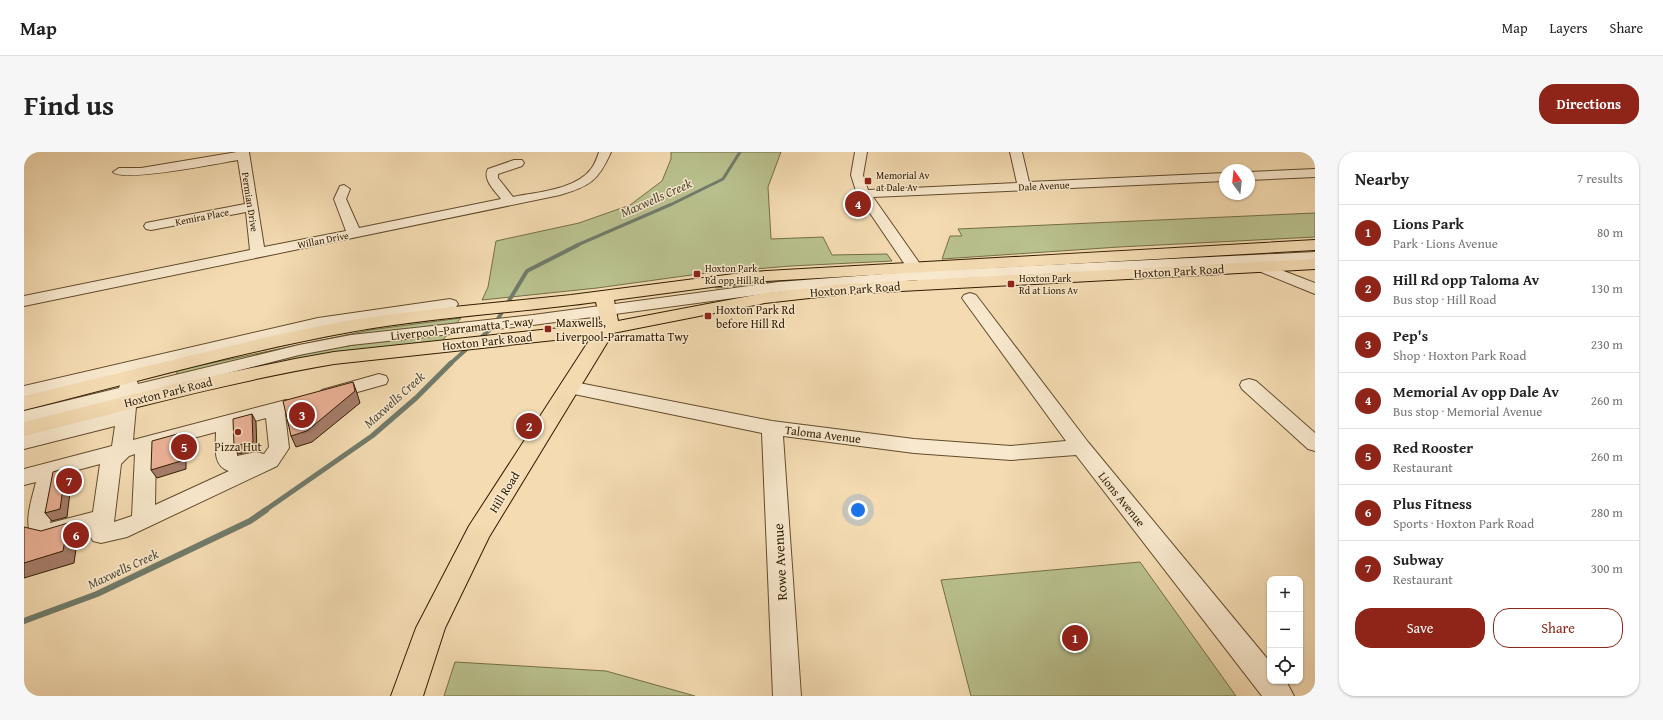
<!DOCTYPE html>
<html lang="en">
<head>
<meta charset="utf-8">
<style>
	:root { --surface:#fff; --page:#f6f6f6; --text:#222; --muted:#767676; --line:#e0e0e0; --accent:#8f2418 }
	body { margin:0; font-family:"Gentium Book Plus",serif; background:var(--page); color:var(--text) }
	.controls { position:absolute; right:12px; bottom:12px; display:grid; overflow:hidden; border-radius:8px; box-shadow:0 1px 3px #0004 }
	.controls button { width:36px; height:36px; display:grid; place-items:center; padding:0; border:0; border-bottom:1px solid var(--line); background:var(--surface); color:var(--text); font:20px sans-serif }
	.compass { position:absolute; left:1195px; top:12px; width:36px; height:36px; border-radius:50%; background:var(--surface); box-shadow:0 1px 3px #0004; rotate:345deg }
	.you { position:absolute; left:834px; top:358px; width:14px; height:14px; margin:-10px; border:3px solid #fff; border-radius:50%; background:#1a73e8; box-shadow:0 0 0 6px #1a73e833 }
	.badge { display:grid; place-items:center; width:26px; height:26px; border-radius:50%; background:var(--accent); color:#fff; font-size:13px; font-weight:700 }
	.pin { position:absolute; translate:-50% -50%; border:2px solid #fff; box-shadow:0 1px 4px #0006 }
	.list { margin:0; padding:0; list-style:none }
	h2 { display:flex; justify-content:space-between; align-items:center; height:52px; margin:0; padding:0 16px; font-size:17px }
	h2 small { font-size:13px; font-weight:400; color:var(--muted) }
	.list li { display:grid; grid-template-columns:26px 1fr auto; gap:12px; align-items:center; box-sizing:border-box; height:56px; padding:0 16px; border-top:1px solid var(--line) }
	.list b { display:block; font-size:15px; white-space:nowrap }
	.list p { margin:0; font-size:13px; white-space:nowrap; color:var(--muted) }
	.list em { font-size:13px; font-style:normal; color:var(--muted) }
	.actions { display:flex; gap:8px; padding:12px 16px }
	.actions a { flex:1; padding:9px 0; border:1px solid var(--accent); border-radius:16px; text-align:center; font-size:14px; color:var(--accent) }
	.actions .main { background:var(--accent); color:#fff }
	.icon { flex:none; width:22px; height:22px; fill:none; stroke:currentColor; stroke-width:2; stroke-linecap:round; stroke-linejoin:round }
	.map { position:relative; flex:none; width:1291px; height:544px; overflow:hidden; border-radius:16px }
	header { display:flex; align-items:center; gap:24px; box-sizing:border-box; height:56px; padding:0 20px; background:var(--surface); border-bottom:1px solid var(--line) }
	header strong { font-size:19px }
	nav { display:flex; gap:22px; margin-inline-start:auto; font-size:14px }
	.intro { display:flex; align-items:center; justify-content:space-between; box-sizing:border-box; height:96px; padding:0 24px }
	h1 { margin:0; font-size:28px }
	.button { padding:10px 18px; border-radius:16px; background:var(--accent); color:#fff; font-size:14px; font-weight:700 }
	main { display:flex; gap:24px; padding:0 24px }
	aside { flex:1; background:var(--surface); border-radius:16px; box-shadow:0 1px 3px #0004 }
	.map>svg:first-child { display:block }
	.green { fill:#b9c18e; stroke:#756e47 }
	.lines { fill:none; stroke-linecap:round; stroke-linejoin:round }
	.stream-far3 { stroke:#717b6a; stroke-width:3 }
	.stream-far2 { stroke:#717b6a; stroke-width:4 }
	.stream-far1 { stroke:#717b6a; stroke-width:5 }
	.stream { stroke:#717b6a; stroke-width:6 }
	.minor-casing { stroke:#624c2c; stroke-width:2 }
	.major-casing { stroke:#311c00; stroke-width:2 }
	.minor { fill:#f8e8cd; fill-rule:evenodd }
	.major { fill:#f4dbb2; fill-rule:evenodd }
	.shaded-wall { fill:#a67d6a; stroke:#311c00 }
	.building { fill:#edb298; stroke:#311c00 }
	.poi-dot { fill:#8f2418; stroke:#f8e8cd; stroke-width:1.5 }
	.labels { text-anchor:middle; dominant-baseline:central; stroke-width:3; stroke-linejoin:round; paint-order:stroke }
	.far-poi-label { font-size:10px; fill:#311c00; stroke:#f8e8cd; text-anchor:start }
	.far-street-label { font-size:10px; fill:#311c00; stroke:#f8e8cd }
	.street-label { font-size:12px; fill:#311c00; stroke:#f8e8cd }
	.poi-label { font-size:12px; fill:#311c00; stroke:#f8e8cd; text-anchor:start }
	.water-label { font-size:13px; font-style:italic; fill:#514b35; stroke:#f8e8cd }
	.near-street-label { font-size:14px; fill:#311c00; stroke:#f8e8cd }
</style>
</head>
<body>
<header>
<strong>Map</strong>
<nav><a>Map</a><a>Layers</a><a>Share</a></nav>
</header>
<div class="intro"><h1>Find us</h1><a class="button">Directions</a></div>
<main>
<div class="map">
<svg width="1291" height="544" viewBox="0 0 1291 544">
	<rect width="100%" height="100%" fill="#f4dbb2"/>
	<filter id="stains"><feTurbulence type="fractalNoise" baseFrequency=".005" numOctaves="4"/><feColorMatrix values="0 0 0 0 .2 0 0 0 0 .09 0 0 0 0 .02 0 0 0 .5 -.17"/></filter>
	<radialGradient id="worn" r=".72"><stop offset=".6" stop-color="#630" stop-opacity="0"/><stop offset="1" stop-color="#630" stop-opacity=".3"/></radialGradient>
	<g class="green">
		<polygon points="647,0 757,0 744,35 747,87 799,85 808,103 863,102 868,109 767,114 682,121 573,136 458,148 464,135 472,89 555,71 606,53 638,29 647,7"/>
		<polygon points="1291,61 1291,85 1095,95 918,107 926,84 938,84 934,77"/>
		<polygon points="791,126 692,136 690,132"/>
		<polygon points="437,166 432,172 152,223 154,218 346,178"/>
		<polygon points="425,181 417,190 172,228 298,198 355,189"/>
		<polygon points="1116,410 1212,544 947,544 917,428"/>
		<polygon points="431,510 582,519 671,544 420,544"/>
	</g>
	<g class="lines">
		<polyline class="stream-far3" points="551,94 648,52 699,27 716,0"/>
		<g class="stream-far2">
			<polyline points="454,188 469,175 503,119 554,93"/>
			<polyline points="426,212 446,194"/>
		</g>
		<polyline class="stream-far1" points="240,359 348,284 392,246 427,211"/>
		<polyline class="stream" points="0,469 73,442 226,369 242,358"/>
		<defs>
			<g id="minor">
				<path d="M213,0h12l15,95 82,-16 -12,-32 6,-13 4,-1 6,4 -4,10 13,29 142,-29c-6,-8 -19,-20 -13,-30l26,-9h8l2,3 -2,3 -24,8v4l15,19c24,-5 62,-7 78,-28 4,-5 6,-11 8,-17h12c-13,29 -21,34 -51,43l-536,111v-10l226,-46 -4,-38 -95,18 -5,-1 -2,-3 2,-3 5,-1 94,-18 -7,-44c-17,3 -117,23 -125,12l6,-4h22z"/>
				<path d="M831,0h12l-4,23 5,15 149,-7 -7,-31h12l7,30 196,-9v8l-352,16 52,74 390,-19v8l-52,3 52,20v11l-59,-24 -3,-3 5,-4 -326,17 3,4 -2,3h-12l-4,-7 -139,12 -245,33 -182,20 -52,10 -162,41 -4,44 153,-40 7,2 3,4 -3,4 -8,3 4,35 -12,18 -150,71 -26,6 -8,-2 -4,-7 1,-4 -39,11 -20,-5c-7,-16 1,-37 5,-54l-12,3v-16l88,-23 3,-20 -91,23v-14l92,-23 1,-11 -93,24v-14l95,-23 3,-9 7,-2 7,2 2,5 161,-39 52,-10 182,-20 245,-33 132,-10 -53,-78 -6,-19zM242,266l3,29 -5,7 -8,-2 -19,4 -1,-30zM192,280c0,14 -4,34 13,39l-74,34 1,-57zM111,302l-3,62 -18,6 7,-58 8,-8zM76,312l-7,48 -43,11 9,-48z"/>
				<polygon points="1291,17 1291,25 1225,28 1225,20"/>
				<polygon points="946,141 952,143 1064,290 1246,510 1246,529 1262,529 1270,544 1238,544 1052,303 987,308 890,301 759,284 777,544 749,544 738,281 545,241 538,239 536,235 538,231 545,229 748,269 890,287 987,294 1042,289 938,146 940,143"/>
				<polygon points="426,147 432,149 434,152 432,155 294,176 0,246 0,234 294,166"/>
				<polygon points="355,222 362,224 364,228 362,232 305,248 298,246 295,242 298,238"/>
				<polygon points="1225,227 1232,229 1291,281 1291,299 1284,297 1218,237 1216,233 1218,229"/>
			</g>
			<path id="major" d="M1291,88v10l-566,32 -135,18 4,21 147,-28 80,-9 470,-25v10l-470,25 -80,9 -152,30 -124,204 -44,91 -22,68h-32l25,-68 53,-102 123,-190 -258,28c-105,18 -207,46 -310,72v-14l154,-39 117,-24 39,-7 264,-28 2,-5 -4,-17c-81,11 -164,15 -246,30 -110,20 -218,51 -326,78v-14l252,-61 75,-15 83,-11 137,-14 178,-23z"/>
		</defs>
		<use href="#minor" class="minor-casing"/>
		<use href="#major" class="major-casing"/>
		<use href="#minor" class="minor"/>
		<use href="#major" class="major"/>
	</g>
	<g class="shaded-wall">
		<polygon points="329,230 333,241 336,251 288,290 272,295 267,284"/>
		<polygon points="228,262 232,270 233,298 214,302 210,294"/>
		<polygon points="157,281 162,289 162,317 133,326 127,318"/>
		<polygon points="42,316 48,324 43,365 28,369 21,361"/>
		<polygon points="44,371 54,383 50,411 0,426 0,411"/>
	</g>
	<g class="building">
		<polygon points="329,230 331,239 283,279 267,284 259,249"/>
		<polygon points="228,262 229,290 210,294 209,267"/>
		<polygon points="157,281 157,309 127,318 128,289"/>
		<polygon points="42,316 36,357 21,361 29,320"/>
		<polygon points="44,371 39,399 0,411 0,375 17,379"/>
	</g>
	<g class="poi-dot">
		<rect x="840" y="25" width="8" height="8" rx="2"/>
		<rect x="669" y="118" width="8" height="8" rx="2"/>
		<rect x="983" y="128" width="8" height="8" rx="2"/>
		<rect x="680" y="160" width="8" height="8" rx="2"/>
		<rect x="520" y="173" width="8" height="8" rx="2"/>
		<circle cx="214" cy="280" r="4"/>
	</g>
	<g class="labels">
		<g class="far-poi-label">
			<text x="852" y="23">Memorial Av<tspan x="852" dy="12">at Dale Av</tspan></text>
			<text x="681" y="116">Hoxton Park<tspan x="681" dy="12">Rd opp Hill Rd</tspan></text>
			<text x="995" y="126">Hoxton Park<tspan x="995" dy="12">Rd at Lions Av</tspan></text>
		</g>
		<g class="far-street-label">
			<text transform="translate(1020 34) rotate(-3)">Dale Avenue</text>
			<text transform="translate(226 50) rotate(81)">Permian Drive</text>
			<text transform="translate(178 65) rotate(-11)">Kemira Place</text>
			<text transform="translate(299 88) rotate(-11)">Willan Drive</text>
		</g>
		<g class="street-label">
			<text transform="translate(1155 119) rotate(-3)">Hoxton Park Road</text>
			<text transform="translate(831 137) rotate(-4)">Hoxton Park Road</text>
			<text transform="translate(438 176) rotate(-6)">Liverpool–Parramatta T-way</text>
			<text transform="translate(463 189) rotate(-6)">Hoxton Park Road</text>
			<text transform="translate(144 240) rotate(-14)">Hoxton Park Road</text>
			<text transform="translate(799 282) rotate(7)">Taloma Avenue</text>
			<text transform="translate(480 340) rotate(-58)">Hill Road</text>
			<text transform="translate(1098 347) rotate(51)">Lions Avenue</text>
		</g>
		<g class="poi-label">
			<text x="692" y="157">Hoxton Park Rd<tspan x="692" dy="14">before Hill Rd</tspan></text>
			<text x="532" y="170">Maxwells,<tspan x="532" dy="14">Liverpool-Parramatta Twy</tspan></text>
			<text x="214" y="294" text-anchor="middle">Pizza Hut</text>
		</g>
		<g class="water-label">
			<text transform="translate(632 46) rotate(-24)">Maxwells Creek</text>
			<text transform="translate(370 248) rotate(-42)">Maxwells Creek</text>
			<text transform="translate(99 417) rotate(-25)">Maxwells Creek</text>
		</g>
		<g class="near-street-label">
			<text transform="translate(756 410) rotate(-93)">Rowe Avenue</text>
		</g>
	</g>
	<rect width="100%" height="100%" filter="url(#stains)"/>
	<rect width="100%" height="100%" fill="url(#worn)"/>
</svg>
<div class="controls">
<button>+</button>
<button>−</button>
<button><svg class="icon" aria-label="locate" viewBox="0 0 24 24"><circle cx="12" cy="12" r="6"/><path d="M12 2v4M12 18v4M2 12h4M18 12h4"/></svg></button>
</div>
<svg class="compass" viewBox="-18 -18 36 36"><path d="M0-13l5 13h-10z" fill="#e53935"/><path d="M0 13l5-13h-10z" fill="#767676"/></svg>
<div class="you"></div>
<div class="pin badge" style="left:1051px;top:486px">1</div>
<div class="pin badge" style="left:505px;top:274px">2</div>
<div class="pin badge" style="left:278px;top:263px">3</div>
<div class="pin badge" style="left:834px;top:52px">4</div>
<div class="pin badge" style="left:160px;top:295px">5</div>
<div class="pin badge" style="left:52px;top:383px">6</div>
<div class="pin badge" style="left:45px;top:329px">7</div>
</div>
<aside>
<h2>Nearby<small>7 results</small></h2>
<ul class="list">
<li><span class="badge">1</span><div><b>Lions Park</b><p>Park · Lions Avenue</p></div><em>80 m</em></li>
<li><span class="badge">2</span><div><b>Hill Rd opp Taloma Av</b><p>Bus stop · Hill Road</p></div><em>130 m</em></li>
<li><span class="badge">3</span><div><b>Pep's</b><p>Shop · Hoxton Park Road</p></div><em>230 m</em></li>
<li><span class="badge">4</span><div><b>Memorial Av opp Dale Av</b><p>Bus stop · Memorial Avenue</p></div><em>260 m</em></li>
<li><span class="badge">5</span><div><b>Red Rooster</b><p>Restaurant</p></div><em>260 m</em></li>
<li><span class="badge">6</span><div><b>Plus Fitness</b><p>Sports · Hoxton Park Road</p></div><em>280 m</em></li>
<li><span class="badge">7</span><div><b>Subway</b><p>Restaurant</p></div><em>300 m</em></li>
</ul>
<div class="actions"><a class="main">Save</a><a>Share</a></div>
</aside>
</main>
</body>
</html>
